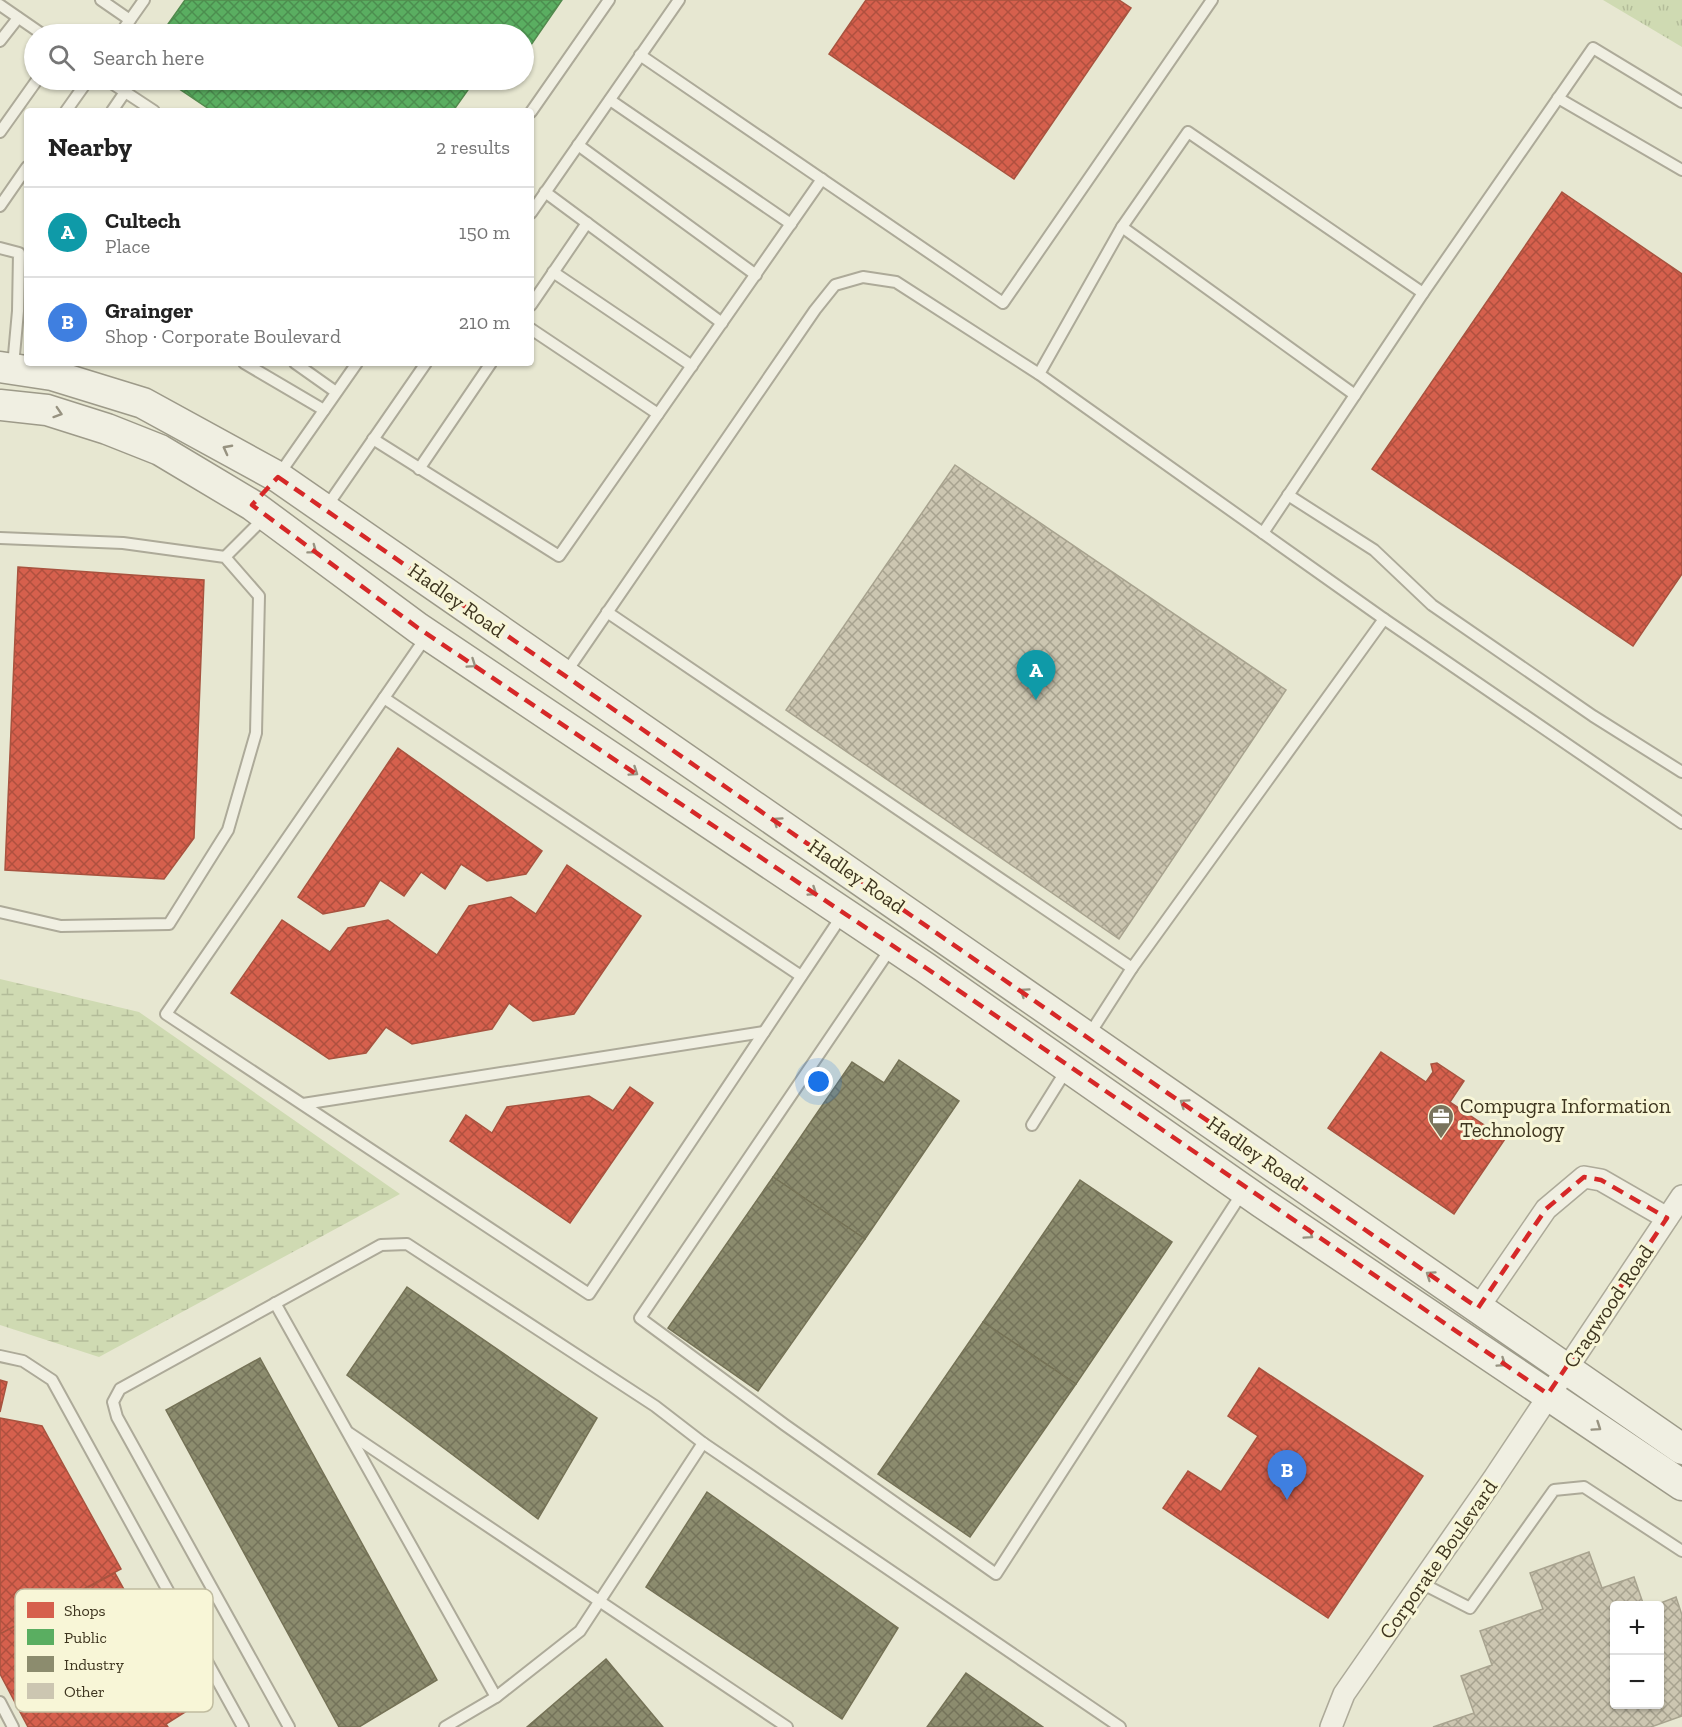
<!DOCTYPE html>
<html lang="en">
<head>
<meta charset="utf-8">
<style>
	:root { --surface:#fff; --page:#f2f2f2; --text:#222; --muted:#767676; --line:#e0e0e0; --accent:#0f766e }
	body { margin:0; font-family:"Zilla Slab",serif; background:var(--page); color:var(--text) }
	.controls { position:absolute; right:18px; bottom:18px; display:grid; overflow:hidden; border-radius:6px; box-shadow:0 2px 4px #0004 }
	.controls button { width:54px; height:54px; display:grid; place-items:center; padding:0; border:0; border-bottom:2px solid var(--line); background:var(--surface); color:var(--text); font:30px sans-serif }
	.you { position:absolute; left:819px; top:1082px; width:21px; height:21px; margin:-15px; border:4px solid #fff; border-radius:50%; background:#1a73e8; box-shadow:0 0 0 9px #1a73e833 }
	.badge { display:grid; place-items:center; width:39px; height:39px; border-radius:50%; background:var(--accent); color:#fff; font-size:20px; font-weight:700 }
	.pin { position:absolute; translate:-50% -50px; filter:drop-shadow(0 2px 3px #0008) }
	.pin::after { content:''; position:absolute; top:32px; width:21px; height:18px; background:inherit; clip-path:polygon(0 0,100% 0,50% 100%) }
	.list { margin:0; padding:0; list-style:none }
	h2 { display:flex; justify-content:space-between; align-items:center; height:78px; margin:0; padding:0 24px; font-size:26px }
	h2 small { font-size:20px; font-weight:400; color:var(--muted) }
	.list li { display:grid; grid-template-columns:39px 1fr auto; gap:18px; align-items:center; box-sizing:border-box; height:90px; padding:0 24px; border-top:2px solid var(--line) }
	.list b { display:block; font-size:22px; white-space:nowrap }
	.list p { margin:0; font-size:20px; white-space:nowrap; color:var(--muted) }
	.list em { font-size:20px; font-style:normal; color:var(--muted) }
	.icon { flex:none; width:33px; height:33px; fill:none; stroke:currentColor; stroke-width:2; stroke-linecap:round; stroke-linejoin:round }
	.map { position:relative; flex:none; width:1682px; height:1727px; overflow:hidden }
	.search { position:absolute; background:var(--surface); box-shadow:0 2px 4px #0004; left:24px; top:24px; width:510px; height:66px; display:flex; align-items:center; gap:15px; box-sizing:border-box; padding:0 21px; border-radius:33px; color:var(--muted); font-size:22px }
	.panel { position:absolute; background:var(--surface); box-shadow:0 2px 4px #0004; left:24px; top:108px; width:510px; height:258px; border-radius:6px }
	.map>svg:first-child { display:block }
	.grass { fill:url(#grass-tufts) }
	.wetland { fill:url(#wetland-marsh) }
	.shops { fill:url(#shops-cross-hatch); stroke:#a8533f; stroke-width:1.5 }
	.public { fill:url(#public-cross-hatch); stroke:#528a4d; stroke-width:1.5 }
	.industry { fill:url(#industry-cross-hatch); stroke:#757256; stroke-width:1.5 }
	.building { fill:url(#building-cross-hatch); stroke:#a8a38f; stroke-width:1.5 }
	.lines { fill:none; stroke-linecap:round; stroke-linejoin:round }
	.lane-casing { stroke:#adaa99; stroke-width:14 }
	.street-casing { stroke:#adaa99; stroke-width:24 }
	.secondary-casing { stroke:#9d9a89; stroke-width:33 }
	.lane { stroke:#f0efe2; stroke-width:10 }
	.street { stroke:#f0efe2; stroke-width:21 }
	.secondary { stroke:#f0efe2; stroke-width:30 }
	.oneway { stroke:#979280 }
	.marked { fill:none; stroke:#d62828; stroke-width:4.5; stroke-dasharray:12 8; stroke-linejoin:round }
	.labels { text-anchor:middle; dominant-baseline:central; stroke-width:6; stroke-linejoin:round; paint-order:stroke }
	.street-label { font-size:21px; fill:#3e351f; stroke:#f8f6d7 }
	.poi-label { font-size:21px; fill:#3e351f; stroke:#f8f6d7; text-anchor:start }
	.key { fill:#f8f6d7; stroke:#c0bca0; stroke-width:1.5 }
	.key-label { font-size:16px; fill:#3e351f }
</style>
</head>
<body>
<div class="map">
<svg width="1682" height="1727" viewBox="0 0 1682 1727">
	<defs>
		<pattern id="grass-tufts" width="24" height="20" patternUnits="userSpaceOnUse" patternTransform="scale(1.5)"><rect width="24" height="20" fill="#cfdab2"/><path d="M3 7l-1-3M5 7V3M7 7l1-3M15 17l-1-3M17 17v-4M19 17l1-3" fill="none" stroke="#b3bc99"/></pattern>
		<pattern id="wetland-marsh" width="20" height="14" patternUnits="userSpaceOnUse" patternTransform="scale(1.5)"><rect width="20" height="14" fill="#cfdab2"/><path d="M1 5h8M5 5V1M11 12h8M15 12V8" fill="none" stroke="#b3bc99"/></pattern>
		<pattern id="shops-cross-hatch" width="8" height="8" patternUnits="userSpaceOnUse" patternTransform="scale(1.5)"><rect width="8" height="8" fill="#d6604d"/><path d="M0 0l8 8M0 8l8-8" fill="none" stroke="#af503f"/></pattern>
		<pattern id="public-cross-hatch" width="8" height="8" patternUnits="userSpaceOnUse" patternTransform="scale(1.5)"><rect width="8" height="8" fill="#5aae61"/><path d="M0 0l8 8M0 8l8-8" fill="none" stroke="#4c8e4f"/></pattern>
		<pattern id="industry-cross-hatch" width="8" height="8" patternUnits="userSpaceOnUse" patternTransform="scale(1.5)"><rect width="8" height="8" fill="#8c8c6e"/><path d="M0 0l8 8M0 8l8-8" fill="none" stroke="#74735a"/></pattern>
		<pattern id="building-cross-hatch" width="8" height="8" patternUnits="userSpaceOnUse" patternTransform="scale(1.5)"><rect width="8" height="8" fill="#ccc6b1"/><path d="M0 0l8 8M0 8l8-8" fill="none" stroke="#a7a28f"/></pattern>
	</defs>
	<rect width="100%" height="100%" fill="#e7e7d1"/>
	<polygon class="grass" points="1603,0 1682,0 1682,47"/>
	<polygon class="wetland" points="0,979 139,1012 400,1194 99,1357 0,1325"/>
	<g class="shops">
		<polygon points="866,0 1119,0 1131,8 1014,179 829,54"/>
		<polygon points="1562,192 1682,274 1682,574 1633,646 1372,469"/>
		<polygon points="18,567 204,580 194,838 164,879 5,870"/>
		<polygon points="398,748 542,851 526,874 487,881 461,864 445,889 421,872 404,896 380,880 364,906 323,914 298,897"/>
		<polygon points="567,865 641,916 574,1014 533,1021 509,1003 492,1029 412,1044 386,1027 366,1053 329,1059 231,993 282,920 330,952 348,928 388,920 437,955 469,906 511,897 536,914"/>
		<polygon points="1381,1052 1426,1082 1433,1072 1431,1064 1437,1063 1464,1081 1450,1102 1505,1139 1454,1214 1328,1128"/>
		<polygon points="630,1087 653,1103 570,1223 450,1141 466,1115 492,1133 507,1107 589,1096 613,1111"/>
		<polygon points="1259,1368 1423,1476 1328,1618 1163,1508 1188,1471 1221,1492 1258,1436 1228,1416"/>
		<polygon points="0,1380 7,1382 0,1412"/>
		<polygon points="0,1418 42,1426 121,1569 0,1634"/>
		<polygon points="115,1573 190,1709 166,1724 168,1727 28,1727 0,1674 0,1634"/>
	</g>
	<g class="public">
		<polygon points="185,0 562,0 524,55 524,34 161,34"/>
		<polygon points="166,80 475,80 453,111 212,111"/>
	</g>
	<g class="industry">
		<polygon points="899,1060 959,1101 865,1239 773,1177 852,1062 884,1083"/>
		<polygon points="773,1177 865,1239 758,1391 668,1328"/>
		<polygon points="1080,1180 1172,1242 1076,1384 983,1322"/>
		<polygon points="407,1287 597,1418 538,1519 347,1375"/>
		<polygon points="983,1322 1076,1384 970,1537 878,1474"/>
		<polygon points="260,1358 437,1680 359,1727 339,1727 166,1410"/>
		<polygon points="707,1492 898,1628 842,1719 646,1587"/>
		<polygon points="606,1659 663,1727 527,1727"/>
		<polygon points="966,1673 1043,1727 927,1727"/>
	</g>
	<g class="building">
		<polygon points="955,465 1286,690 1119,939 786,710"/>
		<polygon points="1589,1552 1602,1588 1634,1577 1644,1606 1614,1606 1614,1704 1660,1704 1660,1606 1653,1606 1676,1597 1682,1615 1682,1716 1651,1727 1433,1727 1474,1713 1461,1676 1492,1665 1480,1631 1543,1609 1530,1573"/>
	</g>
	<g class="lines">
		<defs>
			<g id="lane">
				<polyline points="101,0 130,20"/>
				<polyline points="0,5 42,34"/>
				<polyline points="120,34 144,0"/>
				<polyline points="0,41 18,18"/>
				<polyline points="640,55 1003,303 1212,0"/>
				<polyline points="107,80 154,111"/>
				<polyline points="1558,98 1682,170"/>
				<polyline points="610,100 791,224"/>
				<polyline points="66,111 88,80"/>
				<polyline points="112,111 125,92"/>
				<polyline points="531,112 609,0"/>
				<polyline points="0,132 37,80"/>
				<polyline points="578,145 756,275"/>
				<polyline points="545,192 722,323"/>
				<polyline points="0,206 27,167"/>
				<polyline points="531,213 679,0"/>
				<polyline points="1122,227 1355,395"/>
				<polyline points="0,248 19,253 18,311 13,366"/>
				<polyline points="553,272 692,366"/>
				<polyline points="531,305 587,223"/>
				<polyline points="531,329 658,414"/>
				<polyline points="244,363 324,410"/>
				<polyline points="295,363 336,392"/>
				<polyline points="1039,374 1122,227 1188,132 1423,293"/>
				<polyline points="373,439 559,556 822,179"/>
				<polyline points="419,469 491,363"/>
				<polyline points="278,476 357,363"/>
				<polyline points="1288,495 1374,550 1432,605 1593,716 1682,772"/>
				<polyline points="325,509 426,363"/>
				<polyline points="1263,533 1423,293 1593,48 1682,102"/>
				<polyline points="0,538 123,543 225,557 259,596 256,733 228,830 169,924 61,926 0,912"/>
				<polyline points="225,557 264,518"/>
				<polyline points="607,612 1132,968"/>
				<polyline points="426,637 166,1014 589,1294 843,914"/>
				<polyline points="565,674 815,310 835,285 863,277 896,282 1039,374 1384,619 1682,823"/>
				<polyline points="384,698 801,976"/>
				<polyline points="891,948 640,1318 785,1425 996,1574 1244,1190"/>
				<polyline points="1089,1035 1132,968 1384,619"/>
				<polyline points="303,1104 764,1032"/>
				<polyline points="1032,1125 1067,1069"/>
				<polyline points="275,1303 496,1697"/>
				<polyline points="0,1356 23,1361 52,1380 243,1727"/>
				<polyline points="349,1433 787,1727"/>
				<polyline points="1421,1583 1470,1608 1554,1490 1584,1487 1682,1551"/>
				<polyline points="0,1702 13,1727"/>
				<polyline points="289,1727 117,1417 113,1402 120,1389 381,1245 407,1244 655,1406 703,1443 1120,1727"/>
				<polyline points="445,1727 496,1697 580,1631 703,1443"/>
			</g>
			<g id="street">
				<polyline points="1478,1308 1546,1209 1584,1177 1601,1180 1667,1218"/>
				<polyline points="1331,1727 1344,1694 1494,1478 1682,1196"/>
			</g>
			<g id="secondary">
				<polyline points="0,367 52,375 143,403 278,477 1682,1449"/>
				<polyline points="0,405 47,410 107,429 160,450 252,505 418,628 926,968 1261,1202 1682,1485"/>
			</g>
		</defs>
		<use href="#lane" class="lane-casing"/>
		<use href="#street" class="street-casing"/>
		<use href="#secondary" class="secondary-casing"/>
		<use href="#lane" class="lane"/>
		<use href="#street" class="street"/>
		<use href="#secondary" class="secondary"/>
	</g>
	<defs><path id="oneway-chevron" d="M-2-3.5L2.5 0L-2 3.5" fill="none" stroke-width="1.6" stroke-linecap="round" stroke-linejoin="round" transform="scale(1.5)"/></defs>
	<g class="oneway">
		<use href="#oneway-chevron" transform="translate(58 413) rotate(18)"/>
		<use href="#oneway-chevron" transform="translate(227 449) rotate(-152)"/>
		<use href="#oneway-chevron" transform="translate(313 550) rotate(37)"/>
		<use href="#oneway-chevron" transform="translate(472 664) rotate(34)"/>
		<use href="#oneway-chevron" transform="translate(634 772) rotate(34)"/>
		<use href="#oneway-chevron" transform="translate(777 821) rotate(-145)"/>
		<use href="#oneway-chevron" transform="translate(813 892) rotate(34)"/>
		<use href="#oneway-chevron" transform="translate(1024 992) rotate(-145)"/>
		<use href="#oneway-chevron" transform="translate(1184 1103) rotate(-145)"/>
		<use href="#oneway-chevron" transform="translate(1309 1235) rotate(34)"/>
		<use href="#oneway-chevron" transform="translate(1430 1275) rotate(-145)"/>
		<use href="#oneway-chevron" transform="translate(1502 1363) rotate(34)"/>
		<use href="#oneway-chevron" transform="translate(1597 1427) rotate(34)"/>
	</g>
	<path class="marked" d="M278,477l1200,831 68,-99 38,-32 17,3 66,38 -119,176 -622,-426 -508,-340 -166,-123z"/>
	<defs>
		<symbol id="office-pin" viewBox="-11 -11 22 30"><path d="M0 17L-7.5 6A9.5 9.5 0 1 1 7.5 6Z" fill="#79735d" stroke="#f8f6d7"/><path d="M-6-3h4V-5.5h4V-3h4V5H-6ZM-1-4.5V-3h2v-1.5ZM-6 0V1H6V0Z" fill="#fff"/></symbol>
	</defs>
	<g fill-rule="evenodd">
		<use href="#office-pin" x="1426" y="1102" width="30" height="40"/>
	</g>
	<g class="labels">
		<g class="street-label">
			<text transform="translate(457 600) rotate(35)">Hadley Road</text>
			<text transform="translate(857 876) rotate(35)">Hadley Road</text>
			<text transform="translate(1256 1153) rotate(35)">Hadley Road</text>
			<text transform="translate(1608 1306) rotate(-56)">Cragwood Road</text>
			<text transform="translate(1438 1559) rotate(-55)">Corporate Boulevard</text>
		</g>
		<g class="poi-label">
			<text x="1460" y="1105">Compugra Information<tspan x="1460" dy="24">Technology</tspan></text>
		</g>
	</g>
	<rect x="15" y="1589" width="198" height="123" rx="9" class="key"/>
	<rect x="27" y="1602" width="27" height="16" fill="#d6604d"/>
	<rect x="27" y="1629" width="27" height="16" fill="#5aae61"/>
	<rect x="27" y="1656" width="27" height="16" fill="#8c8c6e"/>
	<rect x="27" y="1683" width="27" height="16" fill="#ccc6b1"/>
	<g class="key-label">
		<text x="64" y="1616">Shops</text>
		<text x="64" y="1643">Public</text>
		<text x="64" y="1670">Industry</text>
		<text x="64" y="1697">Other</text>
	</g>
</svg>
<div class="controls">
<button>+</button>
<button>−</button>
</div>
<div class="you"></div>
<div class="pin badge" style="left:1036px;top:700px;background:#0f9aa8">A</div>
<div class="pin badge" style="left:1287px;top:1500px;background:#3f7fe0">B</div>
<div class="search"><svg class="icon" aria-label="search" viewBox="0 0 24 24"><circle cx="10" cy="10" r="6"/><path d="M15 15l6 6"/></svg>Search here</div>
<section class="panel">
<h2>Nearby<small>2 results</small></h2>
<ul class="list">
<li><span class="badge" style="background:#0f9aa8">A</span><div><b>Cultech</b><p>Place</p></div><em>150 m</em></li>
<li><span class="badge" style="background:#3f7fe0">B</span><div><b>Grainger</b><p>Shop · Corporate Boulevard</p></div><em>210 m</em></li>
</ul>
</section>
</div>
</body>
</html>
